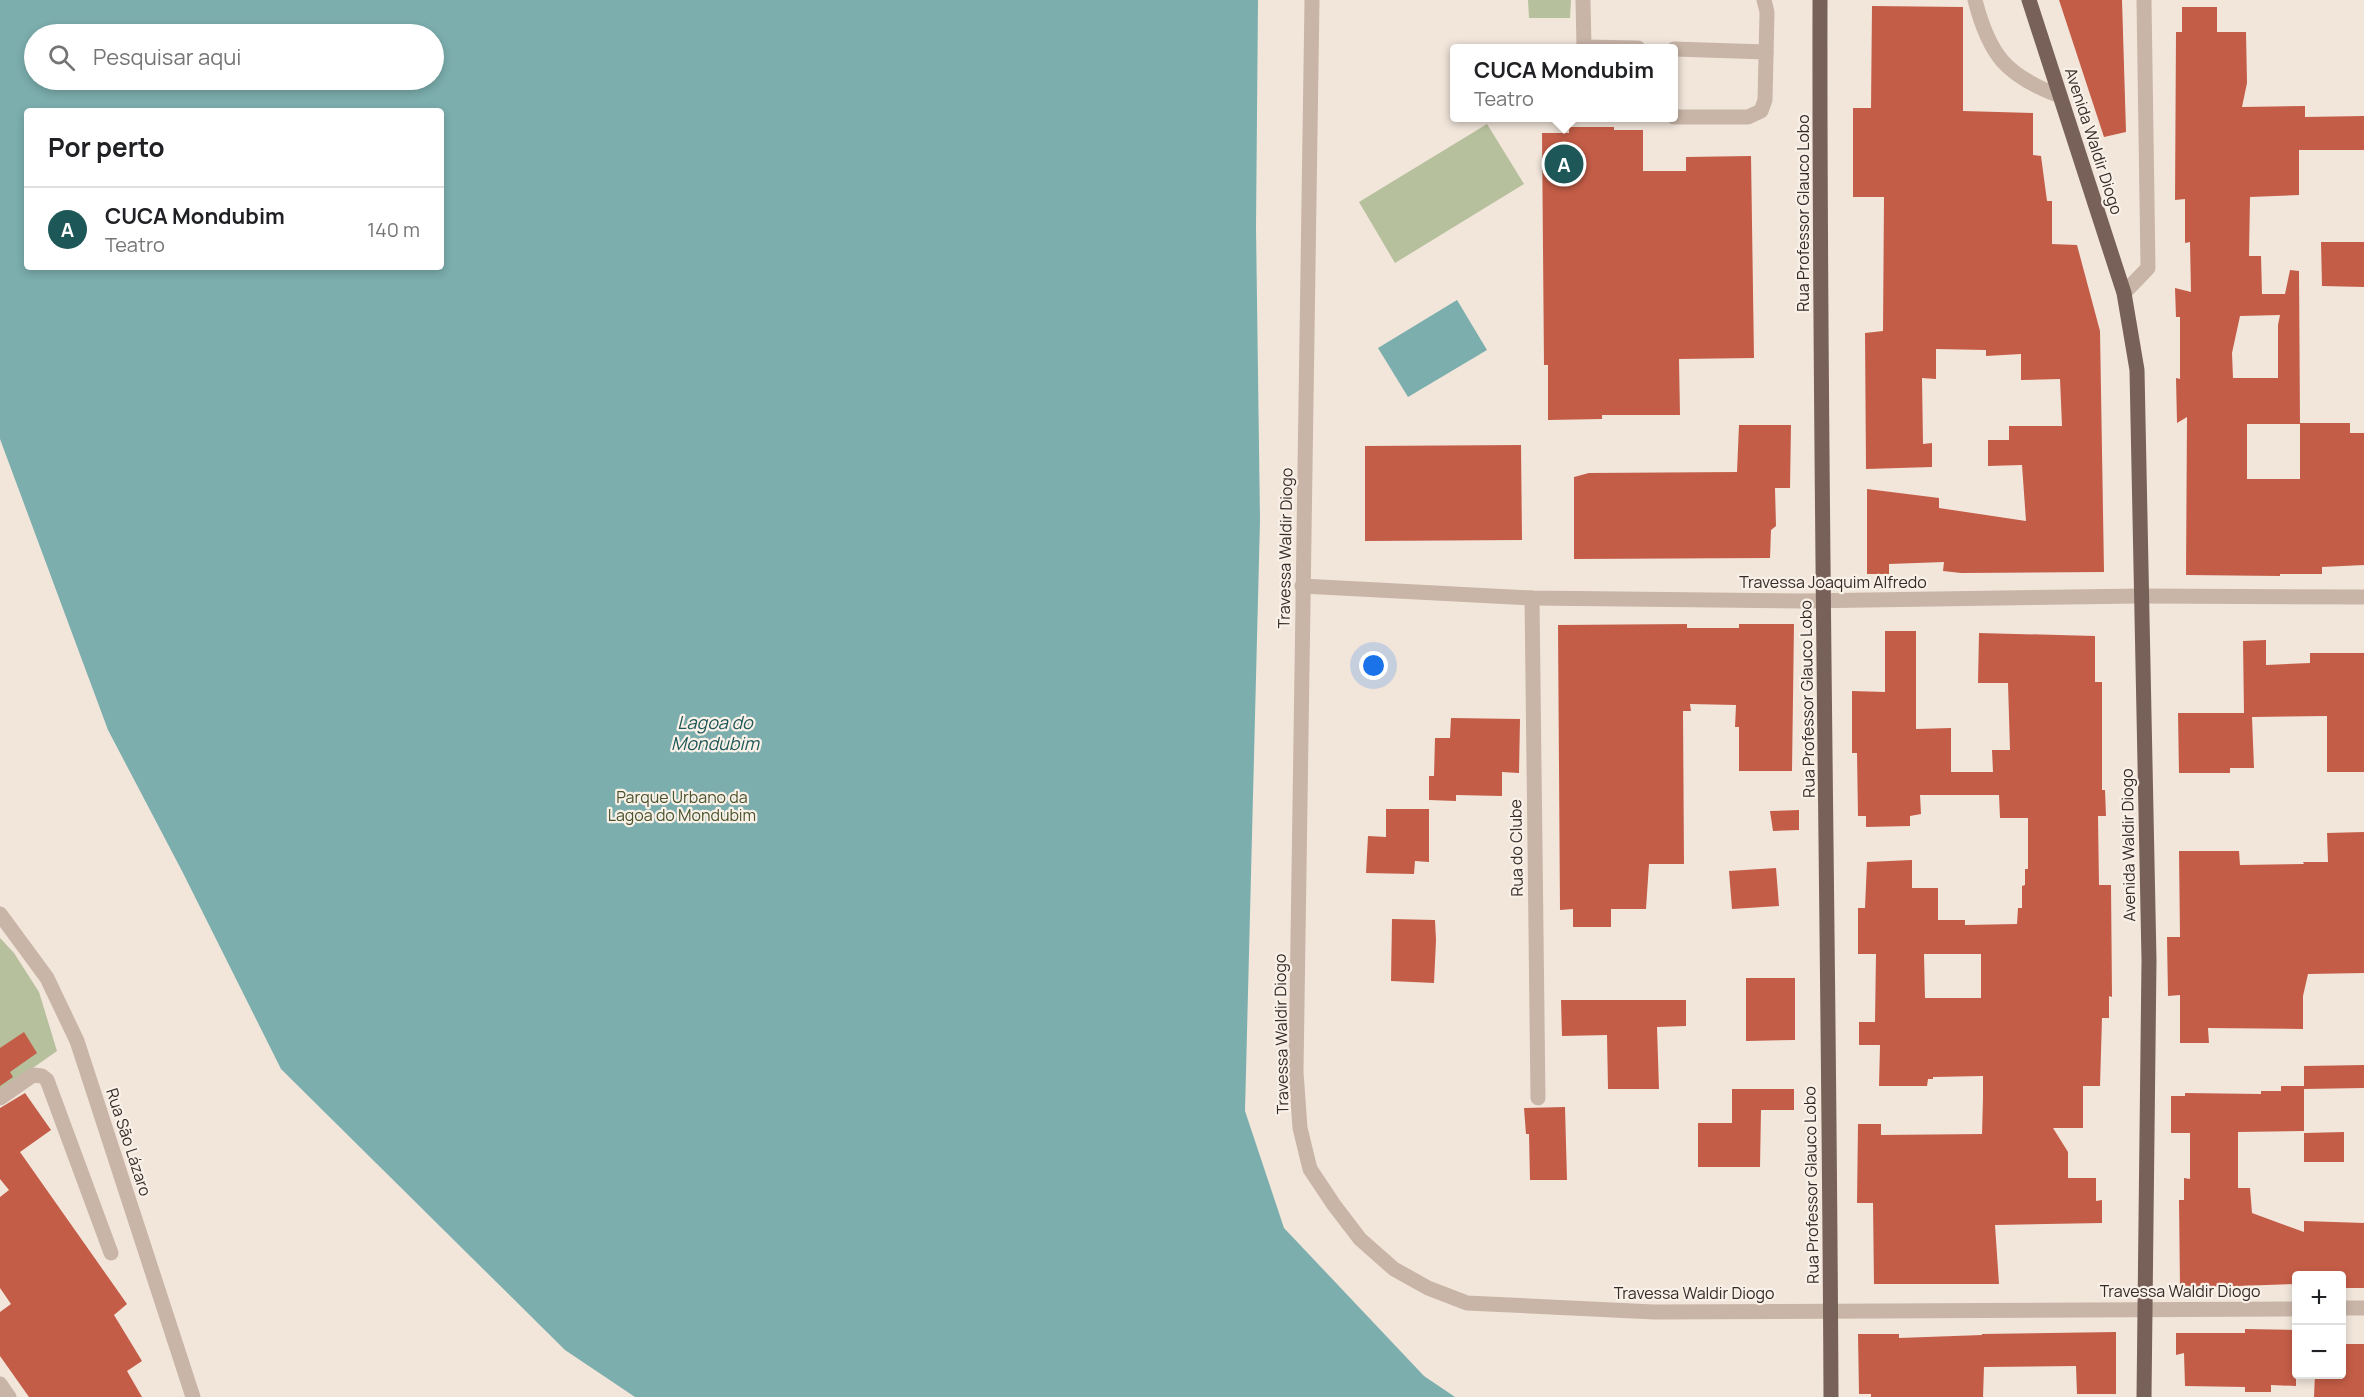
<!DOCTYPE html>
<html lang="pt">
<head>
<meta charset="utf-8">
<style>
	:root { --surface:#fff; --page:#f6f6f6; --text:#202124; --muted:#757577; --line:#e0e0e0; --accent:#1e5757 }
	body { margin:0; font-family:Manrope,sans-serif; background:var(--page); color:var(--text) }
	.controls { position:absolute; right:18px; bottom:18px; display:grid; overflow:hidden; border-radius:6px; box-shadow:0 3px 9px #0003 }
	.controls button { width:54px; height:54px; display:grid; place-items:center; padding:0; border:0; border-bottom:2px solid var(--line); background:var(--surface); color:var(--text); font:30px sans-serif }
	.you { position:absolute; left:1374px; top:666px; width:21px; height:21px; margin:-15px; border:4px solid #fff; border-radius:50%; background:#1a73e8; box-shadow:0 0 0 9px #1a73e833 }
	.badge { display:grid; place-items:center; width:39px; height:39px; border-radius:50%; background:var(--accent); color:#fff; font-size:20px; font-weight:700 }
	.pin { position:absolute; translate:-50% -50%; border:3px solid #fff; box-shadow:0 2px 6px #0006 }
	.popup { position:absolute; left:1450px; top:44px; width:228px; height:78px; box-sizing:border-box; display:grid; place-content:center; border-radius:6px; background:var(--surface); filter:drop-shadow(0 2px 4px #0005); font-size:20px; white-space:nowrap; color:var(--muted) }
	.popup b { font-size:22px; color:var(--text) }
	.popup::after { content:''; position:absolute; left:50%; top:100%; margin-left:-12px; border:12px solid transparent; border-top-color:var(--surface) }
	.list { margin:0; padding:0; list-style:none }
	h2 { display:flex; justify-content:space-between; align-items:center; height:78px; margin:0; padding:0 24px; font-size:26px }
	h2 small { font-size:20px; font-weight:400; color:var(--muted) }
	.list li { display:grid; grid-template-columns:39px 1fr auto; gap:18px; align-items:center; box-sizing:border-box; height:84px; padding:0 24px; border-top:2px solid var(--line) }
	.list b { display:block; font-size:22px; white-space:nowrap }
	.list p { margin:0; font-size:20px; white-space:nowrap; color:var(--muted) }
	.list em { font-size:20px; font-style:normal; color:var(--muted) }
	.icon { flex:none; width:33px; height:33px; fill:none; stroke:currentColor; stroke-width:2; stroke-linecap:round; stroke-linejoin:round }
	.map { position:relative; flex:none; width:2364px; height:1397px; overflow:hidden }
	.search { position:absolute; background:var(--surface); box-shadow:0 3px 9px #0003; left:24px; top:24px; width:420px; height:66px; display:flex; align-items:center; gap:15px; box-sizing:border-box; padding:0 21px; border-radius:33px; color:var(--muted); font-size:22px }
	.panel { position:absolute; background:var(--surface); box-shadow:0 3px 9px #0003; left:24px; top:108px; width:420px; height:162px; border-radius:6px }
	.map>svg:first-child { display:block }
	.green { fill:#b6c09c }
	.water { fill:#7baead; fill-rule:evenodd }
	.building { fill:#c45d47; fill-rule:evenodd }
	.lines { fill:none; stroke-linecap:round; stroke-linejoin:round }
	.minor { stroke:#c9b5a8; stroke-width:15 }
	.major { stroke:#786159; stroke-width:15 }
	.labels { text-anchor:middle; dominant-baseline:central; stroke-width:4.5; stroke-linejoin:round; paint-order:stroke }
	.street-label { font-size:16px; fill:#362b28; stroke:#f9f0e8 }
	.park-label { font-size:16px; fill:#48542c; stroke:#f9f0e8 }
	.water-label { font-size:18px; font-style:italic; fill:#1e5757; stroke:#f9f0e8 }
</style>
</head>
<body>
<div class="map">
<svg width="2364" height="1397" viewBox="0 0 2364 1397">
	<rect width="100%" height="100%" fill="#f2e6db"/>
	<g class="green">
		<polygon points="1528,0 1571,0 1570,18 1529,18"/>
		<polygon points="1487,124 1524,184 1395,263 1359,202"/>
		<polygon points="0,938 14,953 39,992 57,1051 0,1091"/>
	</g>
	<g class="water">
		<path d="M0,0h1258l-2,227 4,293 -15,591 39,117 140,148 31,21h-820l-70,-47 -284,-281 -99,-198 -74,-141 -108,-291zM34,34h400v46h-400zM27,111h414v156h-414z"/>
		<polygon points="1457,300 1487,350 1408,397 1378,348"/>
	</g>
	<g class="building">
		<polygon points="2059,0 2122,0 2126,132 2104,137"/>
		<polygon points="1872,6 1963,7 1963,111 2033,113 2033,155 2041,156 2047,201 2052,201 2052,244 2077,245 2100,331 2104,572 1961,573 1943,571 1944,562 1889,564 1889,574 1867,574 1867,489 1939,498 1939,508 2026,521 2022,465 1988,466 1988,440 2009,440 2009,426 2062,426 2060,379 2021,380 2021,354 1986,356 1986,350 1936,349 1936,379 1922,378 1923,444 1932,443 1932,467 1866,469 1865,333 1883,331 1884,197 1853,197 1853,108 1871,108"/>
		<path d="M2182,7h35v25h29l1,51 -5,24 63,-1v11l59,-1v34h-65v45l-49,2 -1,59h12l1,38h23l5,-24 9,1 1,153h-53v55h53v-56h50v10h14v132l-42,2v7h-42v2l-94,-1 1,-158 -10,6 -1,-45 4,1v-62h-4l-1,-29 16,4 -1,-50 -5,1v-44l-10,1 1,-168h6zM2280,315l-2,10v53h-45l-1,-25 8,-37z"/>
		<polygon points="1569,127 1614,127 1614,130 1643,130 1643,171 1686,171 1686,157 1751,156 1754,358 1679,359 1680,415 1602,415 1602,419 1548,420 1548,365 1544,365 1542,133 1569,133"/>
		<polygon points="2321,242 2364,242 2364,287 2322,286"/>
		<polygon points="1739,425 1791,425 1790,488 1775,488 1776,526 1771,530 1770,558 1574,559 1574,477 1589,473 1737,472"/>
		<polygon points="1521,445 1522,540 1365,541 1365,446"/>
		<polygon points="1687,624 1687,628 1739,628 1739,624 1794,624 1792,771 1739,771 1739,727 1735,727 1736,705 1690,704 1691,711 1683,711 1684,864 1649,864 1646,909 1611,909 1611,927 1573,927 1573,909 1560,910 1558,625"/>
		<path d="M1885,631h31v98l35,-1v44h42l-1,-22h18l-2,-67h-30l1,-50 116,3v46h7v108h3l1,26h-8l1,69h12l1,112 -3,-1v22h-7l-2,68h-17v42h-30l15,24v26h28v23l6,-1v23l-107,2 4,59h-125l-1,-81h-16l1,-79h23v11l101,-1 1,-36v-22l-50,1v2h-5l-1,7h-48l1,-41h-21v-23h16l1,-68h-18v-46h7l2,-46 45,-2v28h26v32h27v5l52,-1 1,-16h4v-22l3,-1v-16h3v-51h-28l-1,-23h-79l1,19 -11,2v10l-44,1v-11h-8l-1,-63h-5v-62l33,1zM1924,954h57v44h-56z"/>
		<polygon points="2266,640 2266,665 2310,663 2310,653 2364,653 2364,772 2327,772 2327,716 2252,717 2254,768 2230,768 2230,773 2179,773 2178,713 2244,713 2243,641"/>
		<polygon points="1451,718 1520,719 1519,773 1502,772 1502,796 1456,795 1456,801 1429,800 1429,776 1434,776 1435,738 1450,738"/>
		<polygon points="1386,809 1429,809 1429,862 1415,861 1414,874 1366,873 1368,836 1386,837"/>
		<polygon points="1799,810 1799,830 1773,831 1770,811"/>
		<polygon points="2364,832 2364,973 2308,974 2303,996 2303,1029 2208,1028 2209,1043 2180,1043 2180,995 2168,996 2167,937 2180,937 2179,851 2239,851 2240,865 2304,864 2303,862 2328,862 2327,833"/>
		<polygon points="1776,868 1779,906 1732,909 1729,871"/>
		<polygon points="1392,919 1435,920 1436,940 1434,983 1391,981"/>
		<polygon points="1746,978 1795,978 1795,1040 1746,1041"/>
		<polygon points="1561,1000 1686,1000 1686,1026 1657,1027 1659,1089 1608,1089 1607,1035 1562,1036"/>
		<polygon points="24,1032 37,1053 10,1072 13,1077 0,1086 0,1048"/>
		<polygon points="2364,1065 2364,1088 2304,1089 2304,1066"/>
		<polygon points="2281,1086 2304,1086 2304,1131 2238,1132 2238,1188 2250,1188 2252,1213 2304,1232 2304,1221 2364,1223 2364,1288 2342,1288 2342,1275 2296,1275 2296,1284 2180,1288 2179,1200 2184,1200 2184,1178 2190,1179 2190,1133 2171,1133 2171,1096 2185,1096 2185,1093 2261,1094 2261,1091 2281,1091"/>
		<polygon points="1732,1089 1794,1089 1794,1110 1761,1110 1760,1167 1698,1167 1698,1123 1732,1123"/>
		<polygon points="25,1093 51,1130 20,1152 127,1304 114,1315 142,1361 127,1371 142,1397 29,1397 0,1356 0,1312 11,1304 0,1288 0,1197 9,1190 0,1179 0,1108"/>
		<polygon points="1565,1107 1567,1180 1530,1180 1529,1134 1526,1134 1524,1108"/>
		<polygon points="2344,1132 2344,1162 2304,1162 2304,1133"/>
		<polygon points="2245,1329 2296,1330 2296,1386 2271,1385 2271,1392 2245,1392 2245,1387 2185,1386 2184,1353 2176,1355 2176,1333 2245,1333"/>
		<polygon points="2116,1332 2116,1394 2077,1394 2076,1366 1984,1367 1983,1397 1871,1397 1871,1394 1859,1394 1858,1334 1899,1334 1899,1338 1982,1335 1982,1334"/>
		<polygon points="2342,1344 2364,1344 2364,1397 2314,1397 2315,1374 2342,1374"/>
	</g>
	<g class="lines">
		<g class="minor">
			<polyline points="1312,0 1296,1072 1300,1128 1310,1169 1334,1205 1360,1239 1394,1269 1428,1288 1467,1303 1654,1312 2296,1309"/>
			<polyline points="1583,0 1584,48"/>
			<path d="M1975,0c14,55 31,76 85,96"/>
			<polyline points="1584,47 1638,48"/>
			<polyline points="1674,49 1766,52"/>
			<polyline points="1674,117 1748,117 1761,111 1765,100 1767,12 1764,0"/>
			<polyline points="2124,293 2148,268 2144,0"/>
			<polyline points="1302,586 1532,598 1802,601 2141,596 2364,597"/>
			<polyline points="1532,598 1538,1098"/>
			<polyline points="0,914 47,978 77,1041 193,1397"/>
			<polyline points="0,1098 33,1075 42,1076 47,1080 111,1253"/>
			<polyline points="2342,1308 2364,1308"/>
			<polyline points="0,1384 9,1397"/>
		</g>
		<g class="major">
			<path d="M1820,0c-1,466 9,931 11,1397"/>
			<polyline points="2029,0 2124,293 2137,370 2149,960 2144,1397"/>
		</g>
	</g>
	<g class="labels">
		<g class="street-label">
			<text transform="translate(2094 141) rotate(72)">Avenida Waldir Diogo</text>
			<text transform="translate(1803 213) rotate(-90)">Rua Professor Glauco Lobo</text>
			<text transform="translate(1285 548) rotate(-89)">Travessa Waldir Diogo</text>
			<text x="1833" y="582">Travessa Joaquim Alfredo</text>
			<text transform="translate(1807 699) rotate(-91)">Rua Professor Glauco Lobo</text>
			<text transform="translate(2128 845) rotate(-91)">Avenida Waldir Diogo</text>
			<text transform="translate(1516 848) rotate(-91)">Rua do Clube</text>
			<text transform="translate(1281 1034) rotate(-91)">Travessa Waldir Diogo</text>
			<text transform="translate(129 1142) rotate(72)">Rua São Lázaro</text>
			<text transform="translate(1811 1185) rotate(-91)">Rua Professor Glauco Lobo</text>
			<text x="2180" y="1291">Travessa Waldir Diogo</text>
			<text x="1694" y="1293">Travessa Waldir Diogo</text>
		</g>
		<g class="park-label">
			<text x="682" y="797">Parque Urbano da<tspan x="682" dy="18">Lagoa do Mondubim</tspan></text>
		</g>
		<g class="water-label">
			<text x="715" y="722">Lagoa do<tspan x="715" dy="21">Mondubim</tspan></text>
		</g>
	</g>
</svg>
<div class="controls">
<button>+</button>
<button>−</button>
</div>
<div class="you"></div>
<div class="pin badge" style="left:1564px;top:164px">A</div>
<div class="popup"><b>CUCA Mondubim</b>Teatro</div>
<div class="search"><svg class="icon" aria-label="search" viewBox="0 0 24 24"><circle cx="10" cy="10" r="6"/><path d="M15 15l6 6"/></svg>Pesquisar aqui</div>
<section class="panel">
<h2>Por perto<small></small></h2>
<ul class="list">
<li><span class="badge">A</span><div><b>CUCA Mondubim</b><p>Teatro</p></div><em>140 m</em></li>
</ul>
</section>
</div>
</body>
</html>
